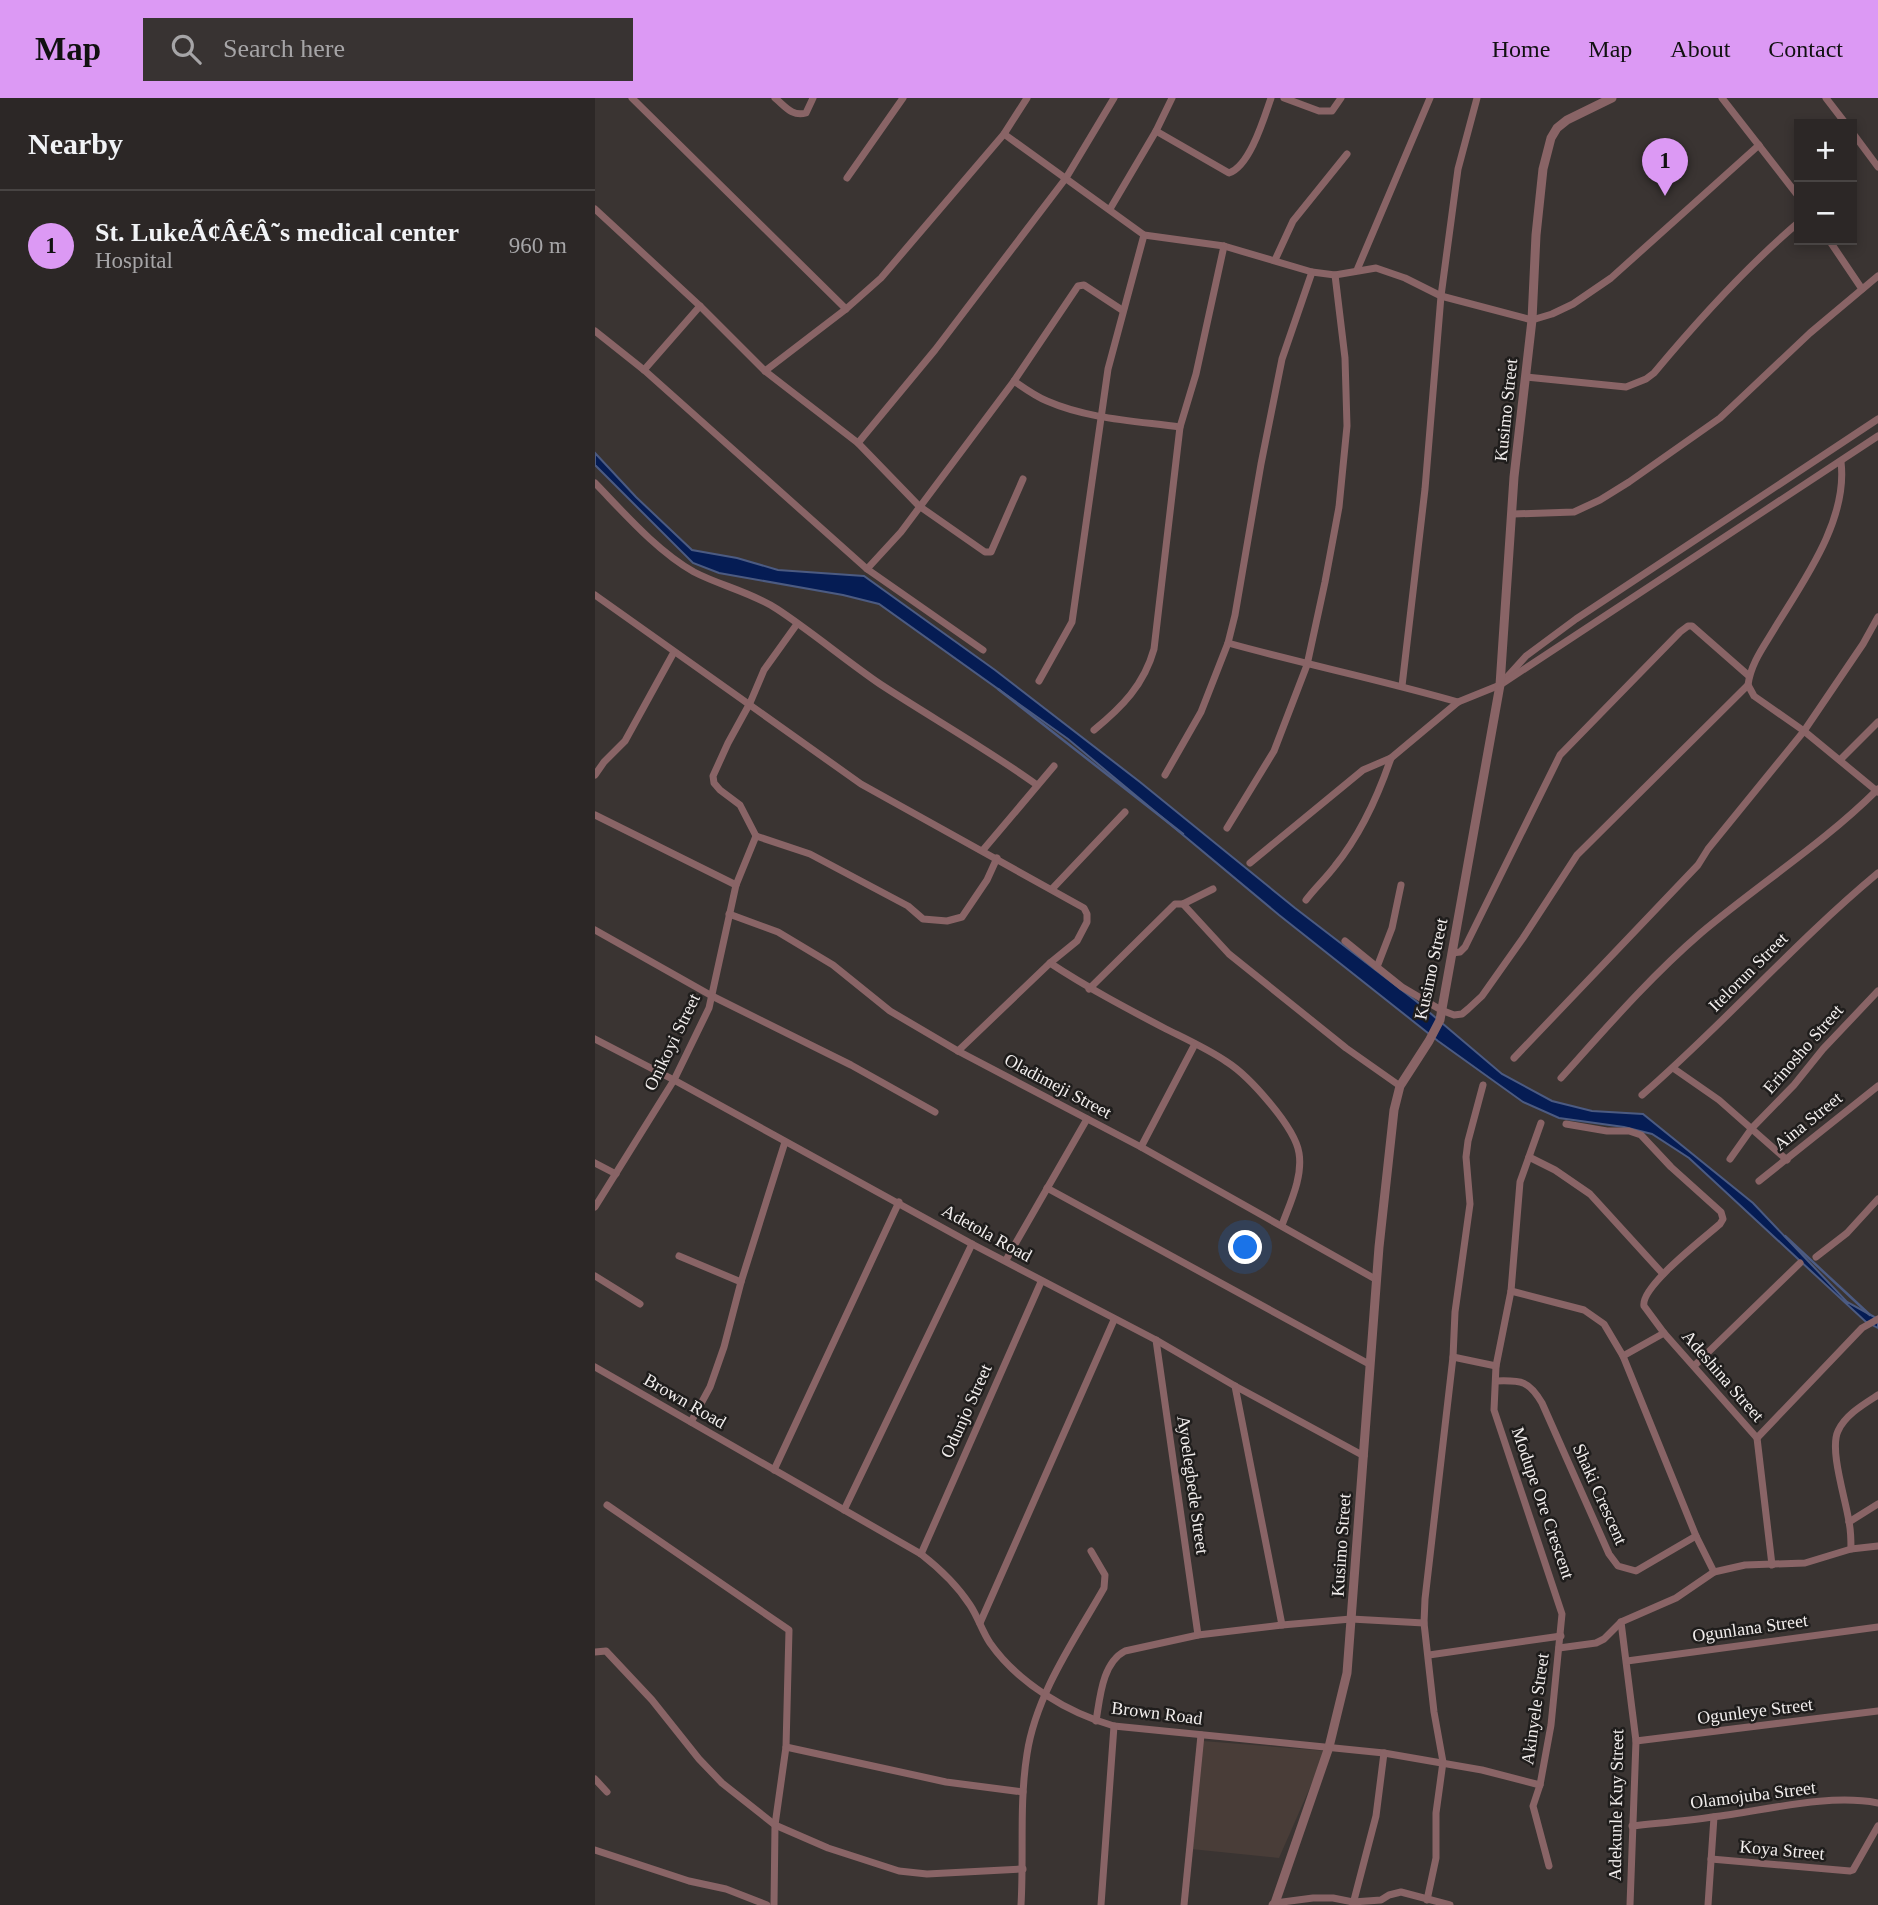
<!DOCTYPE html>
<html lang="en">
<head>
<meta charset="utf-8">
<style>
	:root { --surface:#2c2726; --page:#383332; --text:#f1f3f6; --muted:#a6a5a7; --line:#484443; --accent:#dc99f4 }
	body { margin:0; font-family:"Times New Roman",serif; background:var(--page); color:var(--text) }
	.controls { position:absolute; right:21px; top:21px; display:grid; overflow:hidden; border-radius:0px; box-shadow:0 4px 10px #0003 }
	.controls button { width:63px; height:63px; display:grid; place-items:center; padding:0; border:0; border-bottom:2px solid var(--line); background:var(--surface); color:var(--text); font:35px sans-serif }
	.you { position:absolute; left:651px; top:1150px; width:24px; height:24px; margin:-18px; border:5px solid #fff; border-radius:50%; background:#1a73e8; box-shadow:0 0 0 10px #1a73e833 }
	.badge { display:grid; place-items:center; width:46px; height:46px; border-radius:50%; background:var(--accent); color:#111; font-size:23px; font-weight:700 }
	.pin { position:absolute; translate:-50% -58px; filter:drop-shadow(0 2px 4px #0008) }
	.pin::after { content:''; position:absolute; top:37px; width:24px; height:21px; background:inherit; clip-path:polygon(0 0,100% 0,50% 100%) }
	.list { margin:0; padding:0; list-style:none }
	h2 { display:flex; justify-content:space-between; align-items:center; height:91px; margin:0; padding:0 28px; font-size:30px }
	h2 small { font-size:23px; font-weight:400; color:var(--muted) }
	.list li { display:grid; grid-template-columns:46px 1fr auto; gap:21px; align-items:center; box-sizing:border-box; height:112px; padding:0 28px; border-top:2px solid var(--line) }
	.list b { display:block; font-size:26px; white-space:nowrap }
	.list p { margin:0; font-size:23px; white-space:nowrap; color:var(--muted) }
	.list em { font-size:23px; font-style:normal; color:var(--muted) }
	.icon { flex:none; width:38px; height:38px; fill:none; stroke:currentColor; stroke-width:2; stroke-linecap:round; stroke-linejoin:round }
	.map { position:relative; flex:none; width:1283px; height:1807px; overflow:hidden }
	header { display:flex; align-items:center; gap:42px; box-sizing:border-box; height:98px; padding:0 35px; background:var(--accent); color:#111 }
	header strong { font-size:33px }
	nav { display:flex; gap:38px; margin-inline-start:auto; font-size:24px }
	.search { width:490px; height:63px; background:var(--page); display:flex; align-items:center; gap:18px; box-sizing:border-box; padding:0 24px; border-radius:0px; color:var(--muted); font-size:26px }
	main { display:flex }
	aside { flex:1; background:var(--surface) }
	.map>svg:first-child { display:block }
	.built { fill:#493d38 }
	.water { fill:#051c54; stroke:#4c5b82; stroke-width:2 }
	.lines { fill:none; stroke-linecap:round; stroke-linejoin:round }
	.stream { stroke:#4c5b82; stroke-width:2.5 }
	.minor { stroke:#896466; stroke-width:7 }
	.tertiary { stroke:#896466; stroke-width:9 }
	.labels { text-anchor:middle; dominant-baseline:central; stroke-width:5; stroke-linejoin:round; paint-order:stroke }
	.street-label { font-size:18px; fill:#f2eeed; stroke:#1f1d1c }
</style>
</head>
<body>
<header>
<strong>Map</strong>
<div class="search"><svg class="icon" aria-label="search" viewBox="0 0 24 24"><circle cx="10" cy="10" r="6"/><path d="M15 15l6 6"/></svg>Search here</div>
<nav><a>Home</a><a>Map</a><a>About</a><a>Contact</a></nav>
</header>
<main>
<aside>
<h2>Nearby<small></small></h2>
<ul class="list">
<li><span class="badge">1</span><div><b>St. LukeÃ¢Â€Â˜s medical center</b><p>Hospital</p></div><em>960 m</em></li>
</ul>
</aside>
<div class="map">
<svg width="1283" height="1807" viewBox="0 0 1283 1807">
	<rect width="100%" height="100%" fill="#3a3432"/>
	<polygon class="built" points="608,1643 731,1653 684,1760 596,1751"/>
	<polygon class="water" points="0,355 41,399 97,452 142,460 183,472 269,478 400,572 545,684 700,810 821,903 907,976 957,1003 997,1013 1048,1016 1158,1105 1252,1204 1283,1221 1283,1230 1271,1224 1094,1060 1057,1036 1029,1029 964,1020 928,1004 843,943 684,817 473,641 284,506 248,497 124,475 98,465 0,367"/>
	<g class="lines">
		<g class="stream">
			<polyline points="403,591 588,736"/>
			<polyline points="1190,1138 1275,1217"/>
		</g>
		<g class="minor">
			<polyline points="37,0 251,211"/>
			<path d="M180,0c10,8 17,19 31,15l7,-15"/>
			<polyline points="689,0 724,13 737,13 746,0"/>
			<polyline points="1127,0 1204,99"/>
			<polyline points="1231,0 1251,26"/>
			<path d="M561,33l73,42c21,-7 35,-55 42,-75"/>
			<polyline points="1257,34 1283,69"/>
			<polyline points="409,36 549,137 629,148 717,174 740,177 781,170 810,180 846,198 937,222 957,216 978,206 1016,180 1164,47"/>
			<polyline points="252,80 308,0"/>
			<polyline points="0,111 105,208 170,273 263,345 324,408 390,454 396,454 428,381"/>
			<polyline points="515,111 561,33 577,0"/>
			<polyline points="1234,142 1267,191"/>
			<polyline points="680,162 698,123 752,56"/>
			<polyline points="762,172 835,0"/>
			<polyline points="0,233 49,272 272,471 388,552"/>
			<polyline points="49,272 105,208"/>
			<polyline points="170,273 251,211 286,180 409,36 432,0"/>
			<path d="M931,279l100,10 20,-8 8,-6c45,-54 91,-105 145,-151"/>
			<path d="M419,283c10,7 21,15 33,20 41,18 89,20 133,26"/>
			<polyline points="263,345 340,252 471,80 519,0"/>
			<path d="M0,385c30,31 62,68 99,89 27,14 57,20 83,37 35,23 68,51 103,75 52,34 107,65 157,101"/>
			<polyline points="918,416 979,414 1005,402 1034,384 1125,320 1215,235 1283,178"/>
			<polyline points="272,471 306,434 419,283 483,188 489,187 527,212"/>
			<polyline points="0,497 266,686 489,810 492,816 492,824 482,843 455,865 363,953"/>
			<path d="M633,545c76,21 154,37 230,59"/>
			<polyline points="912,579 931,558 981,521 1283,321"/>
			<polyline points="444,583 477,524 513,271 549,137"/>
			<polyline points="1153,587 1159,598 1209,633 1283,694"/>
			<polyline points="807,588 830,391 846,198 863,71 882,0"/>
			<path d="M499,632c28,-23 50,-45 60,-81l26,-222 16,-53 28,-128"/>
			<polyline points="1245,662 1283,624"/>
			<polyline points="0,677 9,664 30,643 79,554"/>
			<polyline points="570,677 606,614 633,545 640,517 666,366 687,261 717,174"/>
			<polyline points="0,717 141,787"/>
			<polyline points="632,730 679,653 712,567 730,484 744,409 752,328 750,260 740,177"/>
			<polyline points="161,738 215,756 313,808 328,821 352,823 367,819 392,782 402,760"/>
			<polyline points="161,738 145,707 125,692 119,685 118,678 133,645 155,605 169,572 202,526"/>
			<polyline points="388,752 459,668"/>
			<polyline points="655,765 768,672 796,660 863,604 905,587 1283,338"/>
			<path d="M806,787l-9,43 -15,39 25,20 39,23 13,5 8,-1 6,-5 14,-13 41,-58 54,-83 171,-170c3,-23 17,-40 28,-59 29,-47 72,-107 65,-164"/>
			<polyline points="457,791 530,714"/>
			<path d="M711,802c9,-12 20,-22 29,-34 26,-32 43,-70 56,-108"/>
			<polyline points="588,806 634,856 751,950 805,988"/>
			<polyline points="134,816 183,834 238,867 295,913 363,953 546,1049 782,1182"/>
			<polyline points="0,832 117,898 256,967 340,1014"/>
			<polyline points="750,843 782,869"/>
			<polyline points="857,855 865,854 870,849 965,657 1085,534 1093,528 1097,528 1154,578"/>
			<path d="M455,865c38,25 76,45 116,66 20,10 42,20 61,33 22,14 68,65 72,91 4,24 -9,50 -17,72"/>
			<polyline points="494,891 580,806 588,806 618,791"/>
			<polyline points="0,941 79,982 377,1146 561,1242 640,1288 769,1358"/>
			<polyline points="919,960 1103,767 1113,751 1209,633 1268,546 1283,519"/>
			<polyline points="1078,970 1124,1002 1192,1062"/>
			<path d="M966,980c45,-50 89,-101 140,-145 58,-49 123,-90 177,-144"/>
			<path d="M1047,997c82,-71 153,-153 236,-222"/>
			<polyline points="946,1025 925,1084 916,1193 901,1268 899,1312 967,1516 956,1627 945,1687 938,1708 954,1768"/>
			<path d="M971,1026l41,7h22l12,4 30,32 50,45 2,7 -3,5c-16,14 -80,63 -76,82l20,27 93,105 15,127"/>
			<polyline points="546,1049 600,946"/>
			<polyline points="934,1059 960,1072 995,1096 1068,1176"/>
			<polyline points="1135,1061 1157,1030 1199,987 1228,951 1283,893"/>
			<polyline points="0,1065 21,1076"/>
			<polyline points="1164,1083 1283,988"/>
			<polyline points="452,1090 774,1266"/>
			<polyline points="0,1109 79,982 114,910 141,787 161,738"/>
			<polyline points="84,1158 146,1184"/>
			<polyline points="1221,1159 1252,1135 1283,1101"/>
			<polyline points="411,1162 492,1021"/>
			<polyline points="0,1178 45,1206"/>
			<polyline points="916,1193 989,1212 1009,1226 1028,1258 1101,1438 1119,1474"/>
			<polyline points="561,1242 603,1537"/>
			<polyline points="1028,1258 1069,1235"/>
			<polyline points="858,1259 901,1268"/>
			<polyline points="1099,1268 1205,1165"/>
			<path d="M0,1269l326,187c18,14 36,31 49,51 8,12 12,26 20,38 28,40 78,70 124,83l270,27 98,17 58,15"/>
			<path d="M901,1283c26,-1 33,0 46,22l67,151 9,12 18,5 60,-35"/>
			<polyline points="640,1288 687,1527"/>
			<polyline points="96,1324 115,1289 129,1249 146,1184 190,1044"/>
			<polyline points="1162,1340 1267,1230 1283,1221"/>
			<polyline points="179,1372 304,1104"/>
			<polyline points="12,1407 194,1532 191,1649 180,1727 179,1807"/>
			<polyline points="249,1412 377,1146"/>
			<polyline points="1254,1424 1283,1406"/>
			<path d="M1256,1451c0,-9 0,-18 -2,-27 -3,-22 -20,-72 -11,-91 7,-16 26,-27 40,-36"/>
			<polyline points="326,1456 446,1184"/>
			<polyline points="1026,1524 1041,1643 1035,1807"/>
			<polyline points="385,1525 519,1222"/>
			<polyline points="964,1550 1001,1545 1009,1541 1026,1524 1081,1500 1119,1474 1150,1467 1210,1465 1256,1451 1283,1448"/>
			<polyline points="0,1554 11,1553 57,1602 104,1661 127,1685 180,1727 233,1750 304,1773 332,1776 428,1771"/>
			<polyline points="834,1557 966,1538"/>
			<polyline points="1032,1563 1283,1529"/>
			<path d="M501,1623c4,-23 6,-58 29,-70l73,-16 84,-10 69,-6 73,4"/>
			<polyline points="1041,1643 1283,1613"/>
			<polyline points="191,1649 351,1684 428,1694"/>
			<polyline points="0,1681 12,1694"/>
			<path d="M1037,1728c27,-3 54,-5 80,-9 52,-6 115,-24 166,-14"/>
			<polyline points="0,1752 94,1783 131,1791 172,1807"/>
			<polyline points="1116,1761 1255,1773 1258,1772 1283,1728"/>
			<polyline points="832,1802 841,1760 841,1715 848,1664 839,1614 829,1525 830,1501 858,1259 860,1214 875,1106 871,1059 873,1043 888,987"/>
			<polyline points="680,1805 718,1800 738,1800 758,1804 786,1802 794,1797 806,1794 855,1807"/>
			<polyline points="758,1806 781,1718 789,1655"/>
			<path d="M426,1807c3,-51 -2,-101 6,-151 9,-60 48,-115 77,-166l1,-13 -14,-24"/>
			<polyline points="506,1807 519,1628"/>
			<polyline points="589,1807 606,1637"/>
			<polyline points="1113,1807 1119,1719"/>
		</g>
		<polyline class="tertiary" points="678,1807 680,1805 734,1649 752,1575 784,1149 799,1012 805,988 834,943 845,922 905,587 919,379 937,222 941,137 948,71 956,40 962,30 972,22 1017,0"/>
	</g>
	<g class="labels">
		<g class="street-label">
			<text transform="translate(911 312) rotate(-84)">Kusimo Street</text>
			<text transform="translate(836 871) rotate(-78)">Kusimo Street</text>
			<text transform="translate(1153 874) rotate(-45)">Itelorun Street</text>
			<text transform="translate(77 944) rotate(-64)">Onikoyi Street</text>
			<text transform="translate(1208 951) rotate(-49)">Erinosho Street</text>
			<text transform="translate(463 988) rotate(28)">Oladimeji Street</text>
			<text transform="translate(1213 1023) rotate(-39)">Aina Street</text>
			<text transform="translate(392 1135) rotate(29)">Adetola Road</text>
			<text transform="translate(1128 1278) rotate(49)">Adeshina Street</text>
			<text transform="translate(90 1303) rotate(30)">Brown Road</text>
			<text transform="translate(371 1313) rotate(-66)">Odunjo Street</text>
			<text transform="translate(598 1387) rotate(82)">Ayoelegbede Street</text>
			<text transform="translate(1005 1396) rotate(66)">Shaki Crescent</text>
			<text transform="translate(948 1405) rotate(71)">Modupe Ore Crescent</text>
			<text transform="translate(746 1447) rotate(-86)">Kusimo Street</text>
			<text transform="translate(1155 1530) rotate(-8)">Ogunlana Street</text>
			<text transform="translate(940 1611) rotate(-82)">Akinyele Street</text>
			<text transform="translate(1160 1613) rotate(-7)">Ogunleye Street</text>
			<text transform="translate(562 1615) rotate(7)">Brown Road</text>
			<text transform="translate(1158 1697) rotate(-7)">Olamojuba Street</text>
			<text transform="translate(1021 1707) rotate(-89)">Adekunle Kuy Street</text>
			<text transform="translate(1187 1752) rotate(5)">Koya Street</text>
		</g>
	</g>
</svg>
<div class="controls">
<button>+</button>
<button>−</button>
</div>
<div class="you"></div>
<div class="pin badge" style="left:1070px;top:98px">1</div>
</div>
</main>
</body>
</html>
